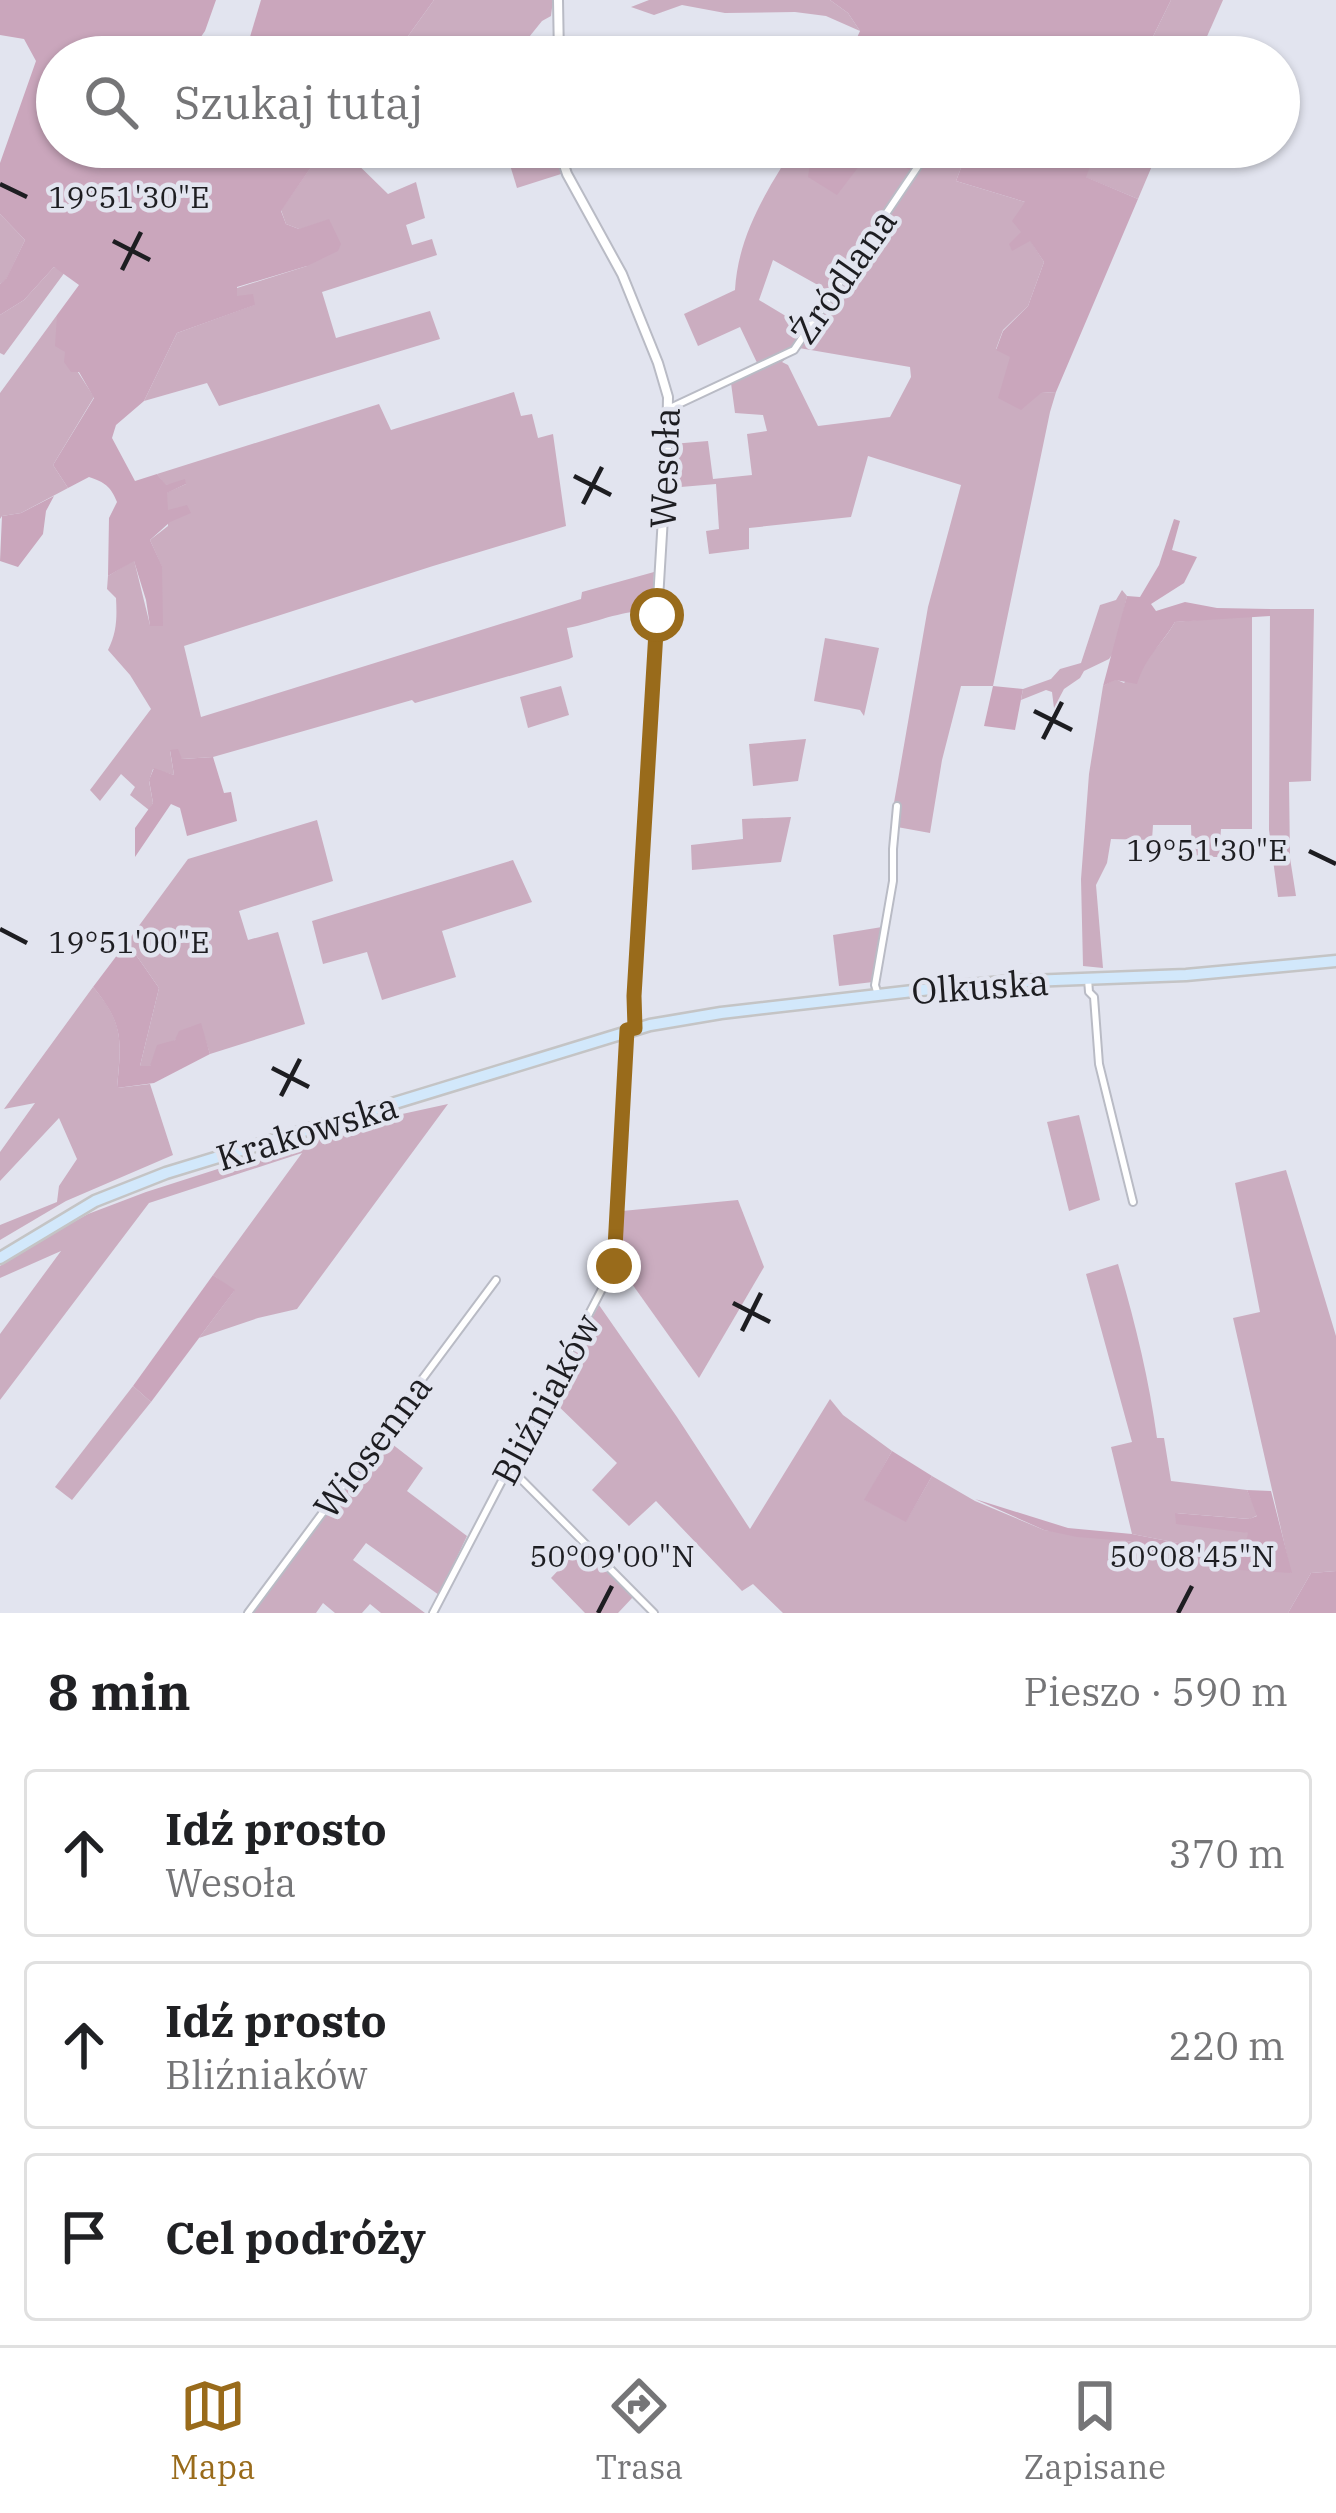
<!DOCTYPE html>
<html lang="pl">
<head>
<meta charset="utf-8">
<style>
	:root { --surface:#fff; --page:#f6f6f6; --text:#202124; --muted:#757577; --line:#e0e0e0; --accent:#996b1b }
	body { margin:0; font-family:"IBM Plex Serif",serif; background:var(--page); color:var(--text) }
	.stop { position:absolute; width:36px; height:36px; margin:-27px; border:9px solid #996b1b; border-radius:50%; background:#fff }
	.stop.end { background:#996b1b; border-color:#fff; box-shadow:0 3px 12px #0008 }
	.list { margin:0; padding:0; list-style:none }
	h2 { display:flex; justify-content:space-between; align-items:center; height:156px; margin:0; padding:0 48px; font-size:51px }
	h2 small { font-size:39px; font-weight:400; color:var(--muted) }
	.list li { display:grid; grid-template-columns:78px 1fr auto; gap:36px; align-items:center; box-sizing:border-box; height:168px; margin:0 24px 24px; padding:0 24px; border:3px solid var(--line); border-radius:12px }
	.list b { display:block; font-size:45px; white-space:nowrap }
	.list p { margin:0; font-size:39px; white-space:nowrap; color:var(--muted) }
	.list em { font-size:39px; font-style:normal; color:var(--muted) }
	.icon { flex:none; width:66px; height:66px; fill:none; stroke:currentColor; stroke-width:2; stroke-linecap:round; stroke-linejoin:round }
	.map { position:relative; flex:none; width:1336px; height:1613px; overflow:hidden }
	.search { position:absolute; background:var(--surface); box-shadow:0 3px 9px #0004; left:36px; right:36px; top:36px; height:132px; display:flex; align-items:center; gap:30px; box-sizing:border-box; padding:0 42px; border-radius:66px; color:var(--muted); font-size:45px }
	.sheet { height:732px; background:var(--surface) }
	nav { display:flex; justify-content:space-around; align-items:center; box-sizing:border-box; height:168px; border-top:3px solid var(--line); background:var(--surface); font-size:33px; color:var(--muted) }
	nav a { display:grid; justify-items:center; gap:6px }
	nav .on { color:var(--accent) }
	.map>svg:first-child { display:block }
	.green { fill:#cbadc0; fill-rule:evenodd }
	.forest { fill:#caa6bc }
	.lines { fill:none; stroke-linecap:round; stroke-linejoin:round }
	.minor-casing { stroke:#b9bbc5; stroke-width:10 }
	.tertiary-casing { stroke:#b9bbc5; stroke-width:12 }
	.primary-casing { stroke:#c4c4c5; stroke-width:15 }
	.minor { stroke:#fff; stroke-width:6 }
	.tertiary { stroke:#fff; stroke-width:8 }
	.primary { stroke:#d2e8fb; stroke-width:10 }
	.route { stroke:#996b1b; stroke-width:15 }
	.ticks { fill:none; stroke:#1d1d21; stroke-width:4.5 }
	.labels { text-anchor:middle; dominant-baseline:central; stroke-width:9; stroke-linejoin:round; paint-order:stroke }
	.street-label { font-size:36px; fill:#1d1d21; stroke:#e2e4ef }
	.ticks-label { font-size:30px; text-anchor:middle; fill:#1d1d21; stroke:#e2e4ef; stroke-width:9; stroke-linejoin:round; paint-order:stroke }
</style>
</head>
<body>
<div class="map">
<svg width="1336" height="1613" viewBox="0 0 1336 1613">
	<rect width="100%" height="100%" fill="#e2e4ef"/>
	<g class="green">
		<polygon points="434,0 553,0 551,16 542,21 513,57 489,57 478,49 458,57 393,57"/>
		<polygon points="649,0 830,0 848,13 860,31 826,16 795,12 725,13 682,5 654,15 631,7"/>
		<polygon points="1171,0 1223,0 1198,57 1143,57"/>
		<polygon points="325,147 340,147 388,194 416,182 425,218 406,225 412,245 432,239 437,255 322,292 336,338 430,311 440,339 219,406 207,383 144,401 177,333 254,305 237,296 237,288 307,266 299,229 286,224 281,210"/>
		<path d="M789,147h23l-3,30 63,-28 97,-2 -13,34 69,21 5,38 14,22 -16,44 -25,24 -7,19 14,7 31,37 15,-1 -6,20 -57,274h-32l-19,74 -12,73 -33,-6 -6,-7 37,-213 33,-122 -93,-29 -17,61 -102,11v21l-40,5 -3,-23 13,-2 -3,-45 -47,4 3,-44 36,-3 5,38 39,-4 -5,-41 20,-3 -4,-16 -28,-2 -4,-30 29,-14 -20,-42 -42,19 -14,-32 51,-24c2,-36 15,-68 33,-100 8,-15 17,-25 21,-43zM773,260l61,34 -25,36 -50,-30zM799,348l111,19 1,10 -21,40 -72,9 -30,-61 -6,-3z"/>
		<polygon points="1079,147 1160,147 1138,199 1085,177 1096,153"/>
		<polygon points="554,152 561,174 517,188 510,165"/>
		<polygon points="0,214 25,240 6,280 0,284"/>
		<polygon points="54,267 65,272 4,355 0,353 0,315 24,300"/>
		<polygon points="57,315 65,352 94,397 53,465 68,488 21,513 2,516 0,519 0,393"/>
		<path d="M514,392l7,24 11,-2 6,24 15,-4 13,92 -133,40 -249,80 17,71 380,-118 1,-7 72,-20 -2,39c-32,-1 -53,11 -85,17l6,29 -4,2 -154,44 -3,-3 -199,57 -31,2 -12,-8 4,24 -21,-6 -4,12 4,22 -4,7 -19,-15 5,-8 -14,-13 -21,27 -10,-11 61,-81 -21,-34 -22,-25c9,-18 9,-32 8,-52l-9,-9 1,-13 26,-16 16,65 12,-58 -12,-27 18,-14 -2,-33 20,-9 -21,1 -8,-11 222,-70 12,26z"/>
		<polygon points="1122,590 1127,596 1115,650 1109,659 1084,671 1080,678 1064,689 1054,708 1052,692 1046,690 1021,700 1023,689 1051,679 1060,669 1081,663 1100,605 1116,600"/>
		<polygon points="1270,609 1314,609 1311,781 1289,782 1290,858 1296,896 1278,897 1269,830"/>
		<path d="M1252,615v214h-31l-2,28h-27l-1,-32h-38l-1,15 -41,-1 -4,24 -11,22 7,83 -20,-2 -2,-87 8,-105 14,-88 12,-7 9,4c18,-20 37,-37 51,-61z"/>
		<polygon points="825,638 879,648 864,716 860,710 814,701"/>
		<polygon points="561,686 569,715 528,728 520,697"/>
		<polygon points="806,739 798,781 753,786 749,744"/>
		<polygon points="791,817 781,862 692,870 691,845 743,839 742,819"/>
		<polygon points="317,820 333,881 239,911 248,940 278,932 305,1024 210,1054 200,1024 175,1040 150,1066 140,1066 159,988 127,942 188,859"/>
		<polygon points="513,860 532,902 442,931 456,977 382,1000 367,952 323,964 312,921"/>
		<polygon points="882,927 873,982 839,986 833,935"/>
		<path d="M93,987c32,37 28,55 24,101l33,-4 23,71 -107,46 -66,39v-15l57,-23 2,-16 18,-27 -18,-41 -59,63v-29l35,-49 -31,6z"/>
		<polygon points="448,1104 297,1309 258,1318 199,1338 234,1291 213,1275 302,1153 149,1203 0,1400 0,1334 61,1251 0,1278 0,1266 28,1247 88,1214 146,1192 361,1123"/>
		<polygon points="1079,1115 1100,1200 1069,1211 1047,1122"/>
		<path d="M1286,1170l50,166v235l-25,2 -23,40h-505l-30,-29 -11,7 -86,-90 -27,25 -37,-36 25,-27 -67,-65 49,-93 78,112 73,112 80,-130 13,16 49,36 -27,49 41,21 26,-45 43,25 69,29 83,11 43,10 8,-8 -46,-9 -21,-87 21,-5 -46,-168 32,-10c17,58 31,115 39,174h7l7,43 76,9 11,25 -8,4 -75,-6 74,20 42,40 -58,-255 27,-6 -25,-129z"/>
		<polygon points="738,1200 764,1267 699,1378 620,1267 622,1211"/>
		<polygon points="133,1386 151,1402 72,1500 55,1487"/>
		<polygon points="383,1437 423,1468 407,1491 467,1536 439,1595 366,1543 353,1560 425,1613 381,1613 370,1604 362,1613 335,1613 323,1603 316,1613 250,1613"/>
		<polygon points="582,1545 633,1597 618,1613 585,1613 551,1578"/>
	</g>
	<g class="forest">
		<path d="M0,0h216l-11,31 -18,26h-130v90h268l-44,64 5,13 13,5 30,-10 12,25 -3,7 -31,15 -70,21v9l16,-2 2,11 -78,28 -33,68 -28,24 -4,13 23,43 22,-7 9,11 19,-6 1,5 -19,9 1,17 19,-5 4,8 -21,9 -20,18 12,26 1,60h-13l-4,-26 -12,-39 -26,15 1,-58 8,-16c-6,-15 -12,-20 -28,-25l-21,11 -15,-23 41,-67 -15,-26h-8l-7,-10 1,-10 -10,-6 2,-31 22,-30 -25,-18 -30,33 -24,15v-31l6,-5 19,-39 -25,-26v-51l36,-102 -12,-22 -24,-4z"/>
		<polygon points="261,0 434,0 393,57 244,57"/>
		<polygon points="830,0 1171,0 1143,57 1064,57 1036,38 1024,53 1009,50 1006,57 830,57 834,46 855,42 860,31 848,13"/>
		<polygon points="812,147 933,147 915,173 872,149 837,195 808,177"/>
		<polygon points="969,147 1079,147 1096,152 1086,177 1138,199 1056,392 1041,393 1021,410 998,398 1010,357 996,350 1003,331 1028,306 1044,262 1030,241 1012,251 1009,244 1021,232 1012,221 1025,202 956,181"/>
		<polygon points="54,496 46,511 43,534 18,567 0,561 2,516 21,513"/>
		<path d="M1174,519l6,2 -8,29 25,7 -13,26 -33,21 5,7 29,-9 32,6 53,1v7l-95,6c-15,25 -29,34 -38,62l-22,-4 -12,6 24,-90 13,1 19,-32z"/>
		<polygon points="993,686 1023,689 1015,730 984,726"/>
		<polygon points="178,749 182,759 213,757 224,793 231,792 237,821 187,836 180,808 171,804 135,857 135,828 153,803 149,780 154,768 174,775 170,750"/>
		<path d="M127,942l32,46 -19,78h10l7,-21 18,-5 4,-9 22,-8 9,31 -56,29 -37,5c4,-45 8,-63 -24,-101z"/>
		<polygon points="213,1275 235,1290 151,1402 133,1386"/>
		<polygon points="892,1451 932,1476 906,1522 864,1500"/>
		<polygon points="1247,1490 1271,1491 1292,1573 1239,1570 1248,1533 1176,1524 1175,1513 1249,1519 1257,1516"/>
		<polygon points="975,1499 1068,1528 1132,1534 1178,1543 1185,1551 1171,1551 1127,1541 1077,1537 1044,1530"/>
		<polygon points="1336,1571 1336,1613 1288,1613 1311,1573"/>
	</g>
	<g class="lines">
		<defs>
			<g id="minor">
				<polyline points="668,409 794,350 931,147"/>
				<polyline points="1088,979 1089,992 1094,997 1099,1064 1133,1202"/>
				<polyline points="878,995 875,985 893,881 893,849 897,806"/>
				<polyline points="509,1467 654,1613"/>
				<polyline points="248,1613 496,1280"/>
				<polyline points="433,1613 614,1266 627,1034"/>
			</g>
			<g id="tertiary">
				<polyline points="558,0 559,57"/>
				<polyline points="558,147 567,174 622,274 658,363 668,397 667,451 634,996 635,1028"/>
			</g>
			<polyline id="primary" points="0,1258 95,1201 166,1173 650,1025 721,1013 948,987 1003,982 1186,975 1336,961"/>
		</defs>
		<use href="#minor" class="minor-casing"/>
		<use href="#tertiary" class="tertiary-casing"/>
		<use href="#primary" class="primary-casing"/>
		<use href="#minor" class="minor"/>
		<use href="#tertiary" class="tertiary"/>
		<use href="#primary" class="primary"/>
	</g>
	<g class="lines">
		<polyline class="route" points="614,1266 627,1030 635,1028 634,996 657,615"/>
	</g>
	<path class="ticks" d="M0,184l27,13M113,241l37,19M122,270l19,-38M574,476l37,19M583,504l19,-37M1034,711l38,19M1043,739l19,-37M1309,851l27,13M0,929l27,14M272,1068l37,19M281,1096l19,-37M733,1303l37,19M742,1331l19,-38M598,1613l14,-27M1178,1613l14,-27"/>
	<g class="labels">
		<g class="street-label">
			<text transform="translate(843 276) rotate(-55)">Źródlana</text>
			<text transform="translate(664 468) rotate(-88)">Wesoła</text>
			<text transform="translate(980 986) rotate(-4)">Olkuska</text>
			<text transform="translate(307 1131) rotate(-17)">Krakowska</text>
			<text transform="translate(545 1399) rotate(-62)">Bliźniaków</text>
			<text transform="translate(372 1446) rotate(-53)">Wiosenna</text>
		</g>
	</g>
	<g class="ticks-label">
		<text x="129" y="208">19°51'30"E</text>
		<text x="1207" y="861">19°51'30"E</text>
		<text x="129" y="953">19°51'00"E</text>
		<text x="612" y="1567">50°09'00"N</text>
		<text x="1192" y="1567">50°08'45"N</text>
	</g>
</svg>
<div class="stop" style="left:657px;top:615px"></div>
<div class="stop end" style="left:614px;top:1266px"></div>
<div class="search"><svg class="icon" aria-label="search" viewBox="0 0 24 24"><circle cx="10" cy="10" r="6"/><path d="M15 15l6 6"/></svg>Szukaj tutaj</div>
</div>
<section class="sheet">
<h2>8 min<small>Pieszo · 590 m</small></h2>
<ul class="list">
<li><svg class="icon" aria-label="ahead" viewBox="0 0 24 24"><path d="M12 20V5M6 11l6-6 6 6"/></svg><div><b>Idź prosto</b><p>Wesoła</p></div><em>370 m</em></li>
<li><svg class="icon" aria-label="ahead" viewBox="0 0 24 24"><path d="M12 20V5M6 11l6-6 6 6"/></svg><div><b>Idź prosto</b><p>Bliźniaków</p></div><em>220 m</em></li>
<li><svg class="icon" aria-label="arrive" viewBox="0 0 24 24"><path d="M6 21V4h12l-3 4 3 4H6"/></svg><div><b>Cel podróży</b></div></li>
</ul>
</section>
<nav>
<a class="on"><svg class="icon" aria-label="map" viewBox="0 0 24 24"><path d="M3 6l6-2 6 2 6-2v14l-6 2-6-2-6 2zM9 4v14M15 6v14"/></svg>Mapa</a>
<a><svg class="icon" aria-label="directions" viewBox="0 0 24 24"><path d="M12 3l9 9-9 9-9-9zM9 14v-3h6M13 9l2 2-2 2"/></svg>Trasa</a>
<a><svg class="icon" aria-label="saved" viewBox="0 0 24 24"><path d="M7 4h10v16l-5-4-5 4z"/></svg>Zapisane</a>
</nav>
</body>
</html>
